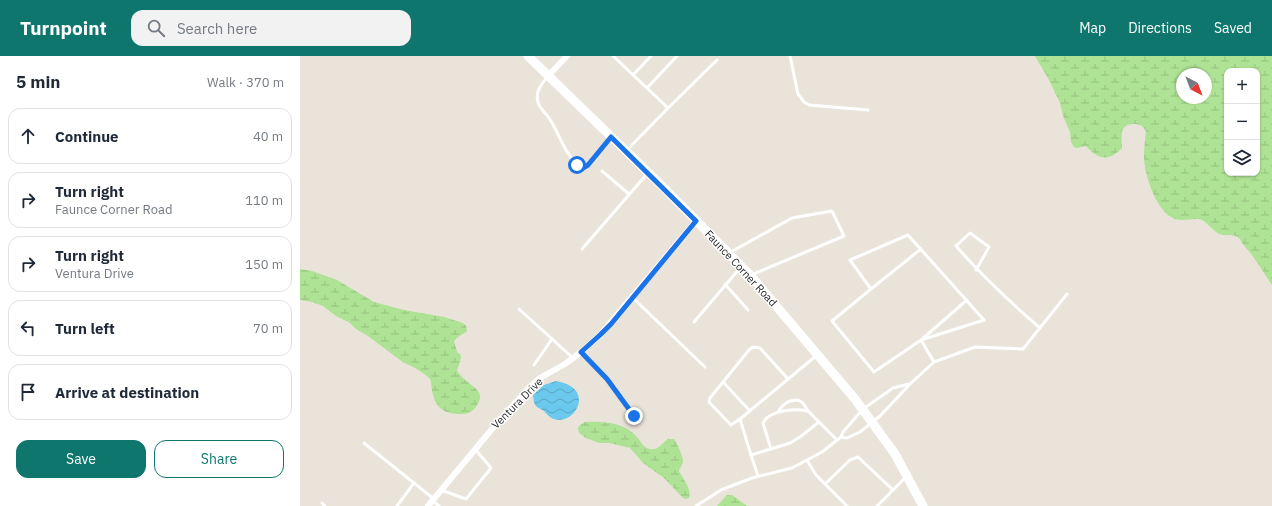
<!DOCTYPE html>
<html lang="en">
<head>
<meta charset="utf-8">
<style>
	:root { --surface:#fff; --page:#f2f2f3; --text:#1f2937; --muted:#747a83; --line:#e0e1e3; --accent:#0f766e }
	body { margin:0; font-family:"IBM Plex Sans",sans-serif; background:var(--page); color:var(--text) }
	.controls { position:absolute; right:12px; top:12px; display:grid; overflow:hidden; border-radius:8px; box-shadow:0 1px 3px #0004 }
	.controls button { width:36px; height:36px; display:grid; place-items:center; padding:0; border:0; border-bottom:1px solid var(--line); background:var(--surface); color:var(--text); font:20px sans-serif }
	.compass { position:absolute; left:876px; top:12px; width:36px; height:36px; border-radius:50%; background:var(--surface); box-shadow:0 1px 3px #0004; rotate:138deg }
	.stop { position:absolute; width:12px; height:12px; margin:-9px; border:3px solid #1a73e8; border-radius:50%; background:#fff }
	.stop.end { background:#1a73e8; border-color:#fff; box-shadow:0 1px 4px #0008 }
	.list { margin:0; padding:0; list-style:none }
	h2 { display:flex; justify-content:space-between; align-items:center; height:52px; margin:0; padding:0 16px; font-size:17px }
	h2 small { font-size:13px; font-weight:400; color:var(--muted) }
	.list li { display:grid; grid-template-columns:26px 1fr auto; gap:12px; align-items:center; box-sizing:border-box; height:56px; margin:0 8px 8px; padding:0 8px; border:1px solid var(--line); border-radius:12px }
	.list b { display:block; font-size:15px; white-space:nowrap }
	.list p { margin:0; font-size:13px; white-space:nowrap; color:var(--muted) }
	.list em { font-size:13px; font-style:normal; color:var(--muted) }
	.actions { display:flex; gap:8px; padding:12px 16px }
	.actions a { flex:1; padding:9px 0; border:1px solid var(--accent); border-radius:12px; text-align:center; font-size:14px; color:var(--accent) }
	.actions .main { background:var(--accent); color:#fff }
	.icon { flex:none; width:22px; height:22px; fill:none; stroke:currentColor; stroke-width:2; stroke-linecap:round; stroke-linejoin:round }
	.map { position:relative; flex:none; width:972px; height:450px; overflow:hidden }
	header { display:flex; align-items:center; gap:24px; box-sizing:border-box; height:56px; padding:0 20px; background:var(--accent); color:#fff }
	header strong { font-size:19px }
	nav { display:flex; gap:22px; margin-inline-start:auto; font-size:14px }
	.search { width:280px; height:36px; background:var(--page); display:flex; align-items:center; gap:10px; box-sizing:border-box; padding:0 14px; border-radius:12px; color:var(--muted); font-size:15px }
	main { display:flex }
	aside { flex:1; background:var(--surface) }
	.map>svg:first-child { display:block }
	.wetland { fill:url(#wetland-marsh); fill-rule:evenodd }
	.water { fill:url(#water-waves) }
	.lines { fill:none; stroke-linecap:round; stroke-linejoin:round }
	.lane { stroke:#fff; stroke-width:3 }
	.street { stroke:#fff; stroke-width:6 }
	.secondary { stroke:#fff; stroke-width:9 }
	.route { stroke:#1a73e8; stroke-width:5 }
	.labels { text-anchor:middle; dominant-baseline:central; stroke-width:3; stroke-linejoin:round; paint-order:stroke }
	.street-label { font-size:11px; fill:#282828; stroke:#fff }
</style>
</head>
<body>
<header>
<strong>Turnpoint</strong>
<div class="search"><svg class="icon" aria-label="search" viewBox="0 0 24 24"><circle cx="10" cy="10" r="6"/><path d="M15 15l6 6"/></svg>Search here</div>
<nav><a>Map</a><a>Directions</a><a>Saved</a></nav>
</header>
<main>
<aside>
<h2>5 min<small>Walk · 370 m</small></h2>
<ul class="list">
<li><svg class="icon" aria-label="ahead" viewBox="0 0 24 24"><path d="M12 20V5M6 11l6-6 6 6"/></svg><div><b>Continue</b></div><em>40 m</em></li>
<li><svg class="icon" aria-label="right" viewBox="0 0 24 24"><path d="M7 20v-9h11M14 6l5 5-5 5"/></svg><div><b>Turn right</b><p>Faunce Corner Road</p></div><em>110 m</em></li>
<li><svg class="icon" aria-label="right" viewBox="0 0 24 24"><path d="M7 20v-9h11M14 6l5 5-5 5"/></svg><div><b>Turn right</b><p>Ventura Drive</p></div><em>150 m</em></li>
<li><svg class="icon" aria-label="left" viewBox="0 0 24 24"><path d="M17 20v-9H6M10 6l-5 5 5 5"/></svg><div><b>Turn left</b></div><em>70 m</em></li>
<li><svg class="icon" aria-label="arrive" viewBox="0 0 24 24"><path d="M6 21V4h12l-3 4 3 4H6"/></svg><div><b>Arrive at destination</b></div></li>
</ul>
<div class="actions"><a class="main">Save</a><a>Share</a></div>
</aside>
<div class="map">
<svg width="972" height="450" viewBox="0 0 972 450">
	<defs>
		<pattern id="wetland-marsh" width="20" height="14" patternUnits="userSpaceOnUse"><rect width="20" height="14" fill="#aee295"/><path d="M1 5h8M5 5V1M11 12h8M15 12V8" fill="none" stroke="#96c280"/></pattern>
		<pattern id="water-waves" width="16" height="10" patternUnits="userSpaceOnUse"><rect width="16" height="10" fill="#6bc9ee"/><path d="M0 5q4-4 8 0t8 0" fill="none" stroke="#58a3c1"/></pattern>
	</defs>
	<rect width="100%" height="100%" fill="#eae3d9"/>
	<g class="wetland">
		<path d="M735,0h237v229c-7,-10 -13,-20 -20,-30 -3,-4 -7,-8 -10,-12 -1,-2 -2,-5 -6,-7 -5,-2 -12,0 -17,-2 -7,-4 -11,-11 -17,-14 -7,-3 -18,2 -27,-1 -19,-7 -31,-45 -31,-63 0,-8 1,-16 2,-24 -3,-11 -22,-11 -24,0 -1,5 0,12 0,16 -14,14 -23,12 -36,-2l-9,2 -3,-1 -3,-5 -1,-10 -7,-16 -3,-13 -11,-23zM927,15h30v102h-30zM882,18h24v24h-24z"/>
		<path d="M0,213l12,2 25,9 37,22 30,8 40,7 19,6 3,3 1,5 -10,7 -3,3 3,11 3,2 1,3 -1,5 -3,8c1,2 3,5 5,7 9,10 27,14 13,31 -3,4 -8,6 -13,6 -18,0 -26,-5 -30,-23 -1,-4 0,-8 -2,-12 -4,-5 -19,-14 -26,-16l-36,-27 -12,-7 -6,-6 -14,-7 -13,-10 -11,-4 -12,-2z"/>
		<path d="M285,366c19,-1 39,0 52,15 4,4 6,11 13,12 8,2 12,-6 18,-10h6c3,4 9,17 9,22 0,3 -3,7 -4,10 4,8 13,18 10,27l-3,1 -3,-1 -19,-20 -21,-15 -13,-15 -21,-5h-10l-13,-5 -7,-5 -1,-5 2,-3z"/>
		<polygon points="427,439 432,439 447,450 417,450"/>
	</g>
	<path class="water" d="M256,325c41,7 19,45 -2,38 -4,-1 -7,-5 -10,-8 -9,-5 -10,-5 -11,-16l11,-10z"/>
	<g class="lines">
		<g class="lane">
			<polyline points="313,0 368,52 417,4"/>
			<polyline points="490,0 498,38 504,46 509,49 568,54"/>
			<polyline points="333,19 351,0"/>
			<path d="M247,21c-6,9 -12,14 -9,25 1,6 8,11 11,16 11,16 16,40 34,50l6,-3 21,-27"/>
			<polyline points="347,32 377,0"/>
			<polyline points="327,94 368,52"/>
			<polyline points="302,115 329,138"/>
			<polyline points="282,193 347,118"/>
			<polyline points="429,197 492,162 532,155 544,180 451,219"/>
			<path d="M676,214l13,-23 -19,-14 -14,13c26,30 54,56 84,82"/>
			<polyline points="425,228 448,254"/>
			<polyline points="571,233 621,193"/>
			<polyline points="333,242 405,311"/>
			<polyline points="219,253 273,302"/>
			<polyline points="394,266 440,212"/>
			<polyline points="281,296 307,323 334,359"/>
			<polyline points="634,306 621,284 684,264 608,179 550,204 571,233 532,265 574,316 621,284 667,244"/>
			<polyline points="234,309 252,283"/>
			<polyline points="423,326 450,355"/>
			<path d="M478,356c5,-8 10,-12 20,-12l5,3 5,8 11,11"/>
			<polyline points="440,363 431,369 410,347 409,345 410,342 449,294 453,291 460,292 488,323"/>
			<polyline points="541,381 547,382 560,376 580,360 611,327 634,306 675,291 723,293 767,238"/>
			<polyline points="64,387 134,443"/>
			<path d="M471,393l-8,-26c6,-13 33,-15 45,-12"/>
			<polyline points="451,399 440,363 517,299"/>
			<polyline points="507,404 516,419 547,450"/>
			<polyline points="458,420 451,399 490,387 500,381 519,366 537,384"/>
			<polyline points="525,428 550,404 558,401 593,434"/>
			<polyline points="141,434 166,443 191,412 175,393"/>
			<polyline points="133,445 139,450"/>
			<polyline points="22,447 25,450"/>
			<polyline points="97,450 114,427"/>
			<polyline points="396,450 421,434 452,422 492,412 522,396 541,381 543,376 563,353 593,332 609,328"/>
			<polyline points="577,450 605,422"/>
		</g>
		<g class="street">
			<polyline points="248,20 267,0"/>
			<polyline points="128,450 202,361 231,330 240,322 265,308 281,296 300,279 396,165"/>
		</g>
		<polyline class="secondary" points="228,0 364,132 450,219 555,343 595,398 623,450"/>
	</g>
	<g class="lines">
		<polyline class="route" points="277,109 283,112 288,109 311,81 396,165 311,268 300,279 281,296 307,323 334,360"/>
	</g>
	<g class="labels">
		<g class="street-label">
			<text transform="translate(441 212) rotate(47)">Faunce Corner Road</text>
			<text transform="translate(217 347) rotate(-45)">Ventura Drive</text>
		</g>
	</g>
</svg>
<div class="controls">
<button>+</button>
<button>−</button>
<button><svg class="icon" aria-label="layers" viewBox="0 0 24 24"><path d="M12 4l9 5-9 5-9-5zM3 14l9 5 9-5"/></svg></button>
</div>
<svg class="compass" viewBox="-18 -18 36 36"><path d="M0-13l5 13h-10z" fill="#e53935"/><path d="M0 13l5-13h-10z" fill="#747a83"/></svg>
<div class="stop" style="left:277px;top:109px"></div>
<div class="stop end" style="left:334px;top:360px"></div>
</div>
</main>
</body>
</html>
